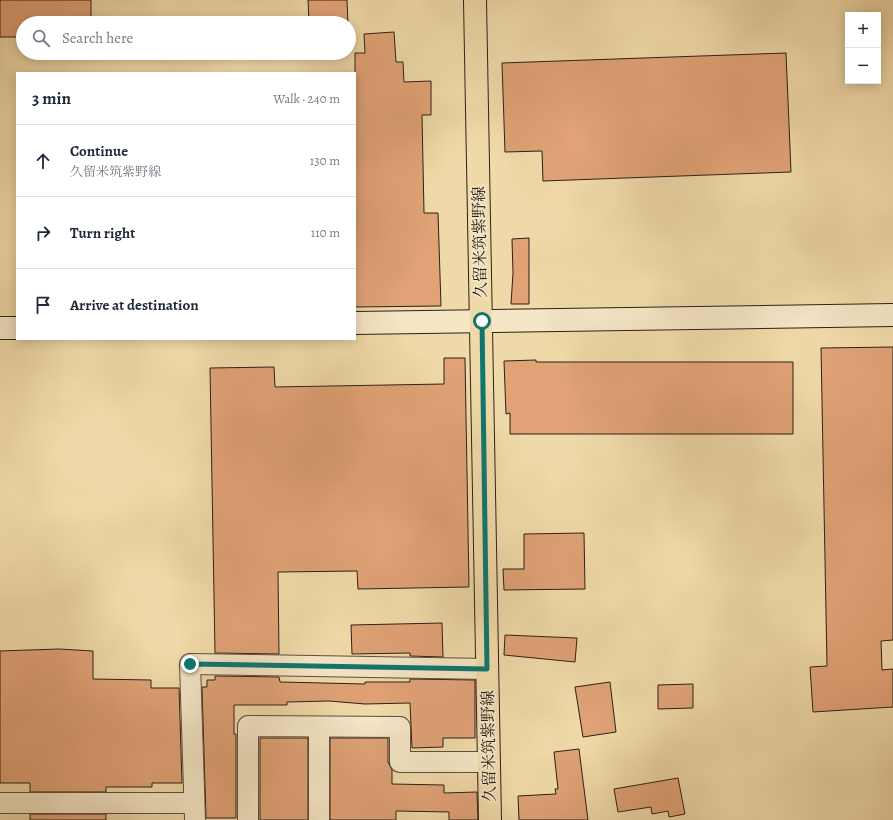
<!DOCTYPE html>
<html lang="en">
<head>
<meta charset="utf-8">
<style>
	:root { --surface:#fff; --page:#f2f2f3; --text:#1f2937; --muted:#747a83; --line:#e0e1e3 }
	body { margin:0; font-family:Alegreya,"Noto Serif JP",serif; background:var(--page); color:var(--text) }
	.controls { position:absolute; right:12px; top:12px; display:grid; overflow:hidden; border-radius:0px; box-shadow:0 2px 10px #0003 }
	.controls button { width:36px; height:36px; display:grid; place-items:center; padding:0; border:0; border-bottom:1px solid var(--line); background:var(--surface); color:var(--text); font:20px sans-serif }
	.stop { position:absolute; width:12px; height:12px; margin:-9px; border:3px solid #0f766e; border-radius:50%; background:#fff }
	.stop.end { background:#0f766e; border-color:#fff; box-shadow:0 1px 4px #0008 }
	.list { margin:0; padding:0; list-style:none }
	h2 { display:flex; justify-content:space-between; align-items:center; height:52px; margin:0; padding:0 16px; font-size:17px }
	h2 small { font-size:13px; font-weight:400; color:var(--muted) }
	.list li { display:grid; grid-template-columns:26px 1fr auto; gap:12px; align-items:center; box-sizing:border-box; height:72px; padding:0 16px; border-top:1px solid var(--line) }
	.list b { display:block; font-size:15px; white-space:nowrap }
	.list p { margin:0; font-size:13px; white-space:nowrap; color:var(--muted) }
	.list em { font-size:13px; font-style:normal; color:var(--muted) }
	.icon { flex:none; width:22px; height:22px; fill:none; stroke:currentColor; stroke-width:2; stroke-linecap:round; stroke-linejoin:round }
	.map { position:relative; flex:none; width:893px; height:820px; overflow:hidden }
	.search { position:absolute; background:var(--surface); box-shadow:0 2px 10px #0003; left:16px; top:16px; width:340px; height:44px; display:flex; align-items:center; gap:10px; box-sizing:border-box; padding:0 14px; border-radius:22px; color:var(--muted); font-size:15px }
	.panel { position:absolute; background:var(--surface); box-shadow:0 2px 10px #0003; left:16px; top:72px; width:340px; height:268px; border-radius:0px }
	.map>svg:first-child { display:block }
	.building { fill:#e0a276; stroke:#2b2117 }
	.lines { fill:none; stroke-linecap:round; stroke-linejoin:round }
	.street-casing { stroke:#5c4f3b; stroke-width:22 }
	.secondary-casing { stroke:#2b2117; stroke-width:24 }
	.primary-casing { stroke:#2b2117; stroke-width:24 }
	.street { stroke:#f5e6c6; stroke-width:20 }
	.secondary { stroke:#f5e6c6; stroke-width:22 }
	.primary { stroke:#f0d9a8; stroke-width:22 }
	.route { stroke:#0f766e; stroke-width:5 }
	.labels { text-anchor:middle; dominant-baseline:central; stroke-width:3.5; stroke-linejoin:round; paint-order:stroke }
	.street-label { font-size:16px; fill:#2b2117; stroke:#f5e6c6 }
</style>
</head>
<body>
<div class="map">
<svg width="893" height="820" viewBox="0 0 893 820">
	<rect width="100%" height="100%" fill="#f0d9a8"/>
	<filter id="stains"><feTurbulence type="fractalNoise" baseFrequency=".005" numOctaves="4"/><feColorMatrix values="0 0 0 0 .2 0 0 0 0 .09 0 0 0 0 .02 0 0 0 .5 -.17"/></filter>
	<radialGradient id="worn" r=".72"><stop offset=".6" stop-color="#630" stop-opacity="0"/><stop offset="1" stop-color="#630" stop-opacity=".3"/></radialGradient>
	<g class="building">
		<polygon points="0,0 91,0 91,23 23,23 23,37 0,37"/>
		<polygon points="308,0 347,0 348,23 309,23"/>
		<polygon points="394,32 396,62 403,62 404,82 431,81 431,115 422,115 424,213 438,213 441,306 355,307 355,53 365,53 364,34"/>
		<polygon points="786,53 791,172 543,181 542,151 505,152 502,63"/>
		<polygon points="529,238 529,304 511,304 513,273 512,239"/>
		<polygon points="893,347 893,640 881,641 882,670 893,669 893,707 813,712 810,667 827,666 821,348"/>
		<polygon points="444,358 465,358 469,587 358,589 357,571 278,572 279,654 215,653 210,368 274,367 275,387 444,384"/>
		<polygon points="536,360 536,362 793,362 793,434 510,434 510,413 506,414 504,361"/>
		<polygon points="584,533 585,589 504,590 503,569 524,569 524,534"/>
		<polygon points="442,623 443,657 410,656 410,653 352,654 351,625"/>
		<polygon points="505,635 577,638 575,662 504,655"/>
		<polygon points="59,649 93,651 93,679 151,680 151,688 179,688 182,783 152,783 152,787 106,787 106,792 30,792 30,783 0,783 0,651"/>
		<polygon points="215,676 279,677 280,682 365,684 365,682 410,682 410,679 475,680 475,738 443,738 443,747 412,748 410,703 365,704 329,701 287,702 287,705 234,705 234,734 236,734 236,818 206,818 202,687 207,687 207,680 215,680"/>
		<polygon points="610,682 616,732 583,737 575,687"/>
		<polygon points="693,684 693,708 658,709 658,685"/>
		<rect x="260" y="738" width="48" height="82"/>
		<polygon points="330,738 388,738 388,762 392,770 392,784 444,785 444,793 477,792 478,820 449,820 449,812 396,811 396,820 330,820"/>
		<polygon points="579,749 588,820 519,820 518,796 556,794 555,789 558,789 554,752"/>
		<polygon points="678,778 685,814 669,817 668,811 652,814 651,807 618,812 614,789"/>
		<rect x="30" y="814" width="76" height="6"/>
	</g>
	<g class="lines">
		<defs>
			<g id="street">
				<polyline points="319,727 319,820"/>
				<polyline points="0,803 194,803"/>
				<polyline points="195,820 190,664 487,669"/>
				<polyline points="248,820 248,726 400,727 400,762 489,762"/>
			</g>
			<g id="secondary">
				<polyline points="355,323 893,315"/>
				<polyline points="0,328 17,328"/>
			</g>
			<polyline id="primary" points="475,0 490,820"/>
		</defs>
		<use href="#street" class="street-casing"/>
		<use href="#secondary" class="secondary-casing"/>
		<use href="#primary" class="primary-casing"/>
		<use href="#street" class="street"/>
		<use href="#secondary" class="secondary"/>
		<use href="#primary" class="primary"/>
	</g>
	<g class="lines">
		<polyline class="route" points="190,664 487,669 482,321"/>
	</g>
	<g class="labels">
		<g class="street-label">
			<text transform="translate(480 242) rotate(-91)">久留米筑紫野線</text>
			<text transform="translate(489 746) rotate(-91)">久留米筑紫野線</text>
		</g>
	</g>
	<rect width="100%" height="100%" filter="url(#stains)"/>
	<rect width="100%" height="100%" fill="url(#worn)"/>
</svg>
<div class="controls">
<button>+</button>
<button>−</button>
</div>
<div class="stop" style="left:482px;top:321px"></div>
<div class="stop end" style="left:190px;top:664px"></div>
<div class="search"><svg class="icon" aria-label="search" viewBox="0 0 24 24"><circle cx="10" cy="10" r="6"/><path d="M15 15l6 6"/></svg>Search here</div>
<section class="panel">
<h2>3 min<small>Walk · 240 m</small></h2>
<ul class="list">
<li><svg class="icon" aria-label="ahead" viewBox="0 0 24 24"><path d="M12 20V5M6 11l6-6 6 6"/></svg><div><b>Continue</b><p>久留米筑紫野線</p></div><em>130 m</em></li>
<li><svg class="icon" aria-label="right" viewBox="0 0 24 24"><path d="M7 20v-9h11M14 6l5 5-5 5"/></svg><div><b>Turn right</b></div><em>110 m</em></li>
<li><svg class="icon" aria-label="arrive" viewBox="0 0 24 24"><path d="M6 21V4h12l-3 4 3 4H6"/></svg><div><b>Arrive at destination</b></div></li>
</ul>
</section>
</div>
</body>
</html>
